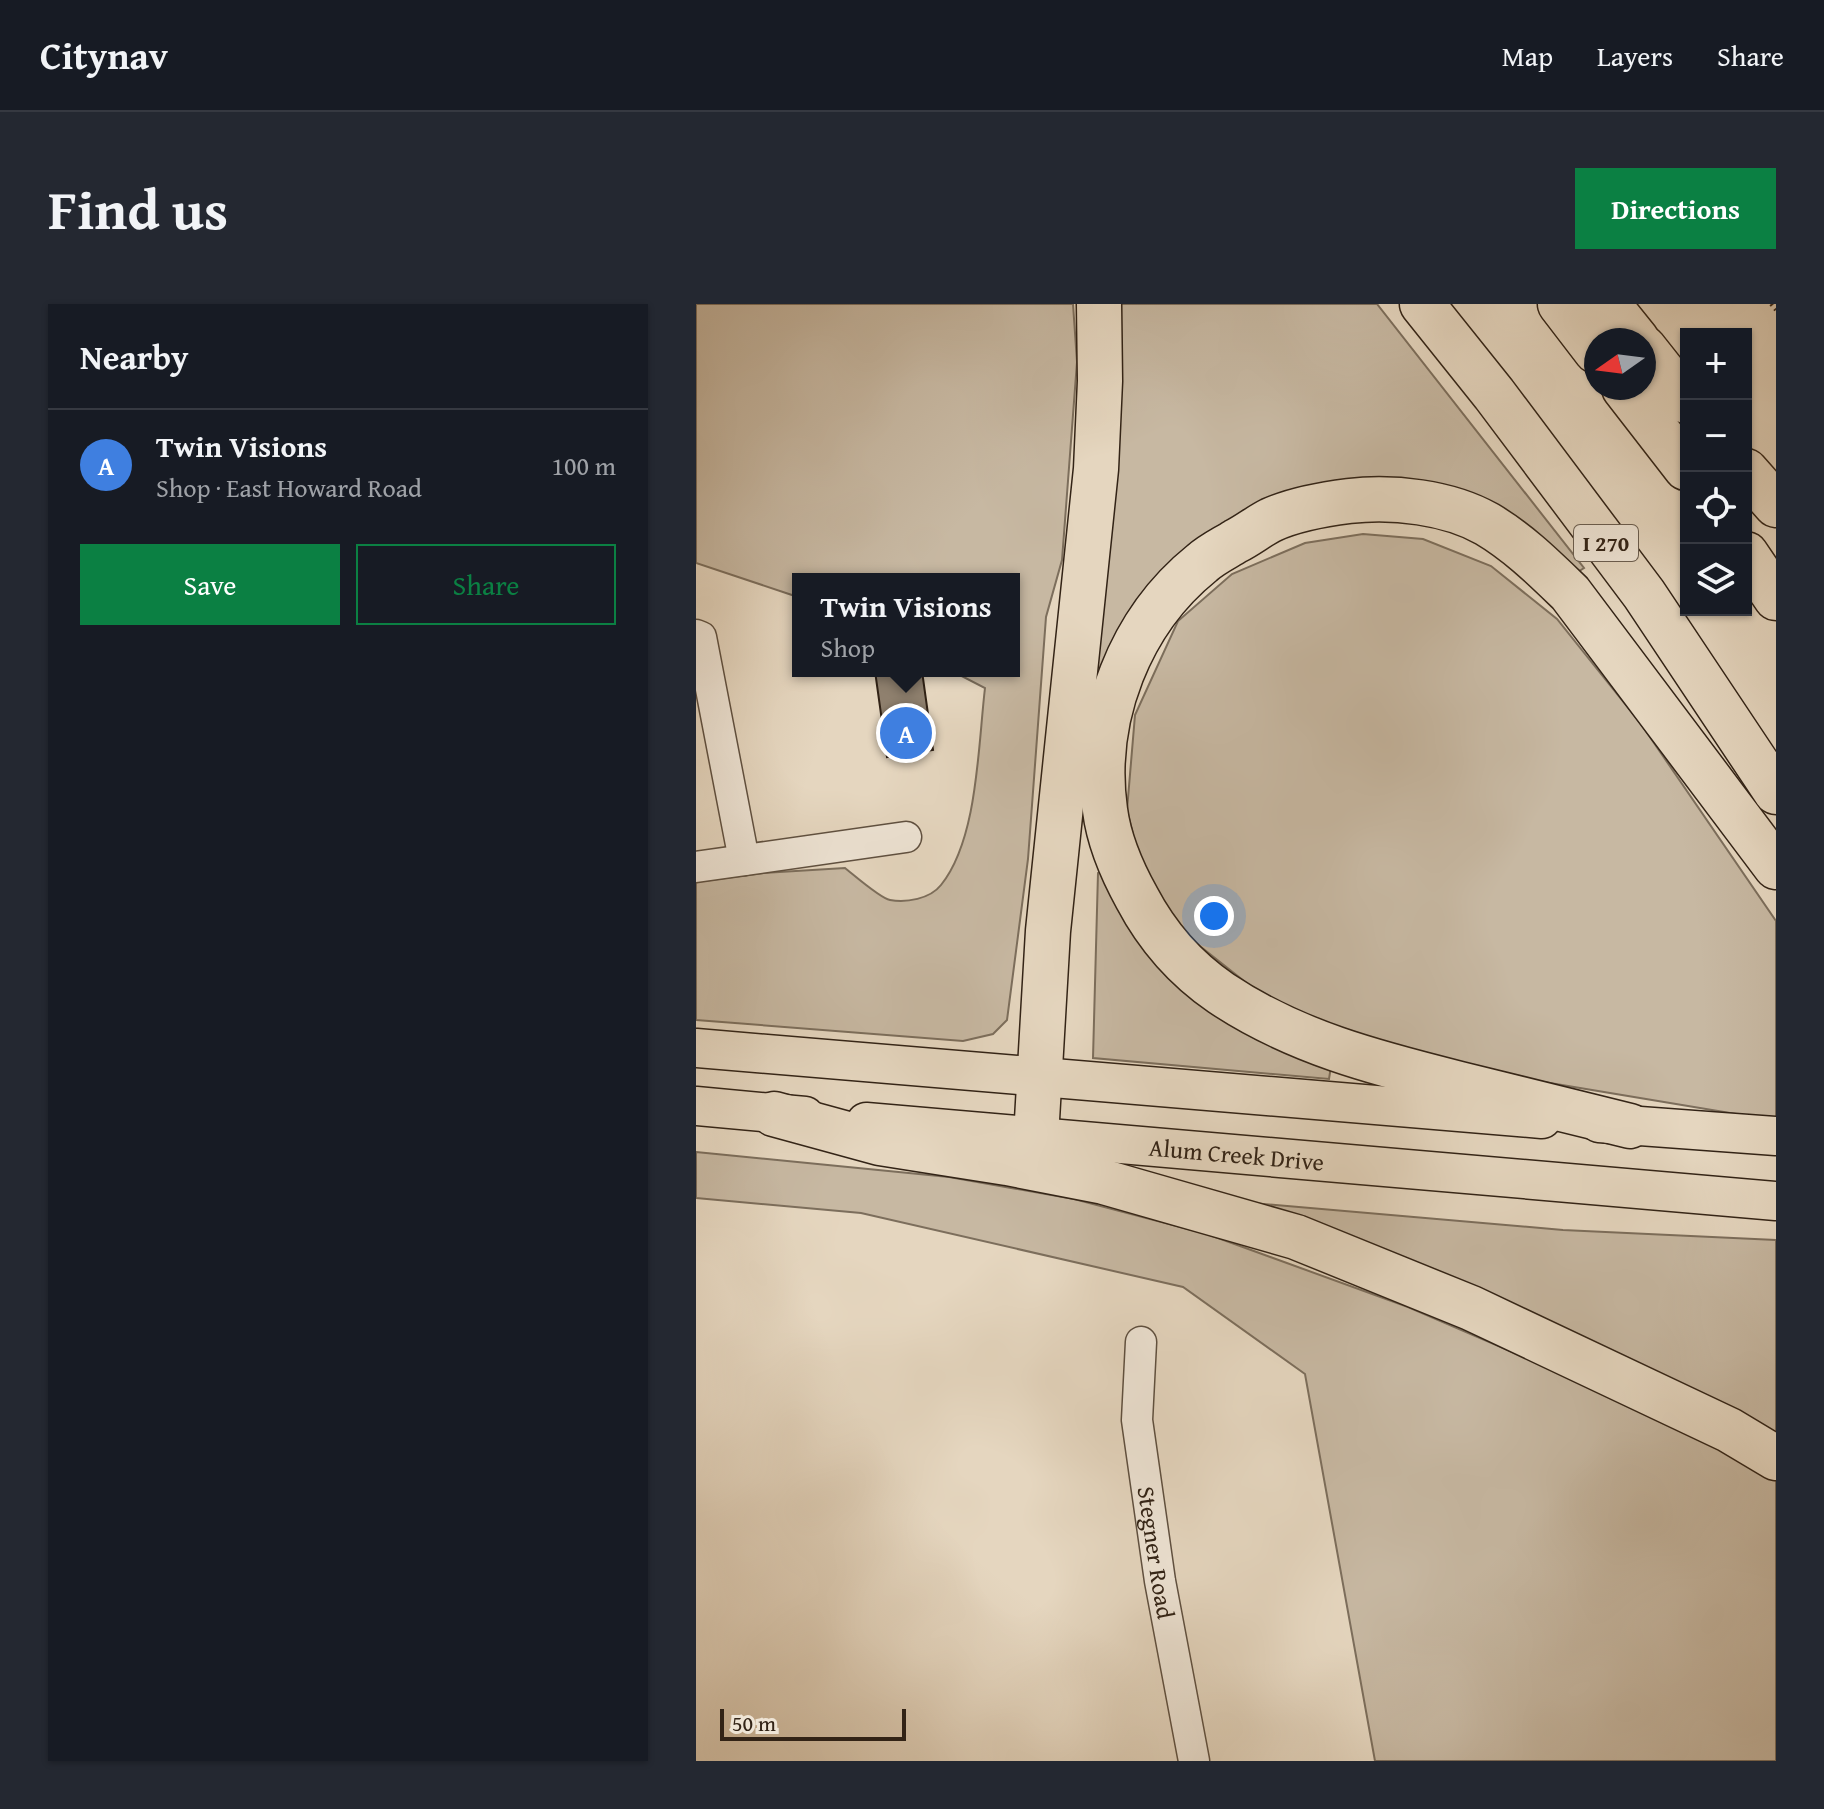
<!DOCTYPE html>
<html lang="en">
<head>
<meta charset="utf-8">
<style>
	:root { --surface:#171b24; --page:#242831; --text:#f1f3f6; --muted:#9ea1a6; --line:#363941; --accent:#0b8043 }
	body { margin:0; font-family:"Gentium Book Plus",serif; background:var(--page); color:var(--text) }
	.controls { position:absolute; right:24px; top:24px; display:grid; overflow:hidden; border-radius:0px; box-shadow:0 2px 6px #0004 }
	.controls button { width:72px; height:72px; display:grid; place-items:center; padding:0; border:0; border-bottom:2px solid var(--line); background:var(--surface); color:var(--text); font:40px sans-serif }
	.compass { position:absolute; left:888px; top:24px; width:72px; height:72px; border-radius:50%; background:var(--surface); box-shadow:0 2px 6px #0004; rotate:256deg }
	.scale { position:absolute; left:24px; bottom:20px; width:186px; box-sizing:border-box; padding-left:8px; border:4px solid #322316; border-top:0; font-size:22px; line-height:28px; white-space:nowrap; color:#322316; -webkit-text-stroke:6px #eee4d5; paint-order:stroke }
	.you { position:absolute; left:518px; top:612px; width:28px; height:28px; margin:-20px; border:6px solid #fff; border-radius:50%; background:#1a73e8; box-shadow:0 0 0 12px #1a73e833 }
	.badge { display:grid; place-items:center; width:52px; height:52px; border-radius:50%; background:var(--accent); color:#fff; font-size:26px; font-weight:700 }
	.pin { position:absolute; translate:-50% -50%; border:4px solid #fff; box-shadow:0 2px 8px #0006 }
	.popup { position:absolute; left:96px; top:269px; width:228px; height:104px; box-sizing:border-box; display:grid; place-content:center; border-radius:0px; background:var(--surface); filter:drop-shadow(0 2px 6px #0005); font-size:26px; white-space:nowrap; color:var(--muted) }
	.popup b { font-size:30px; color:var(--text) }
	.popup::after { content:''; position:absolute; left:50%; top:100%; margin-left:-16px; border:16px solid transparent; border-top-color:var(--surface) }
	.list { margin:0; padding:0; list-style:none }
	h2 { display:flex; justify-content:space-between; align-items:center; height:104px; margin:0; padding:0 32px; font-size:34px }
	h2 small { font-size:26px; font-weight:400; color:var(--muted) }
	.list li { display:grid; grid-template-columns:52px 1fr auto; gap:24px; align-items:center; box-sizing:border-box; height:112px; padding:0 32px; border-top:2px solid var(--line) }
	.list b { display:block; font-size:30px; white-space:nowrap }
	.list p { margin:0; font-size:26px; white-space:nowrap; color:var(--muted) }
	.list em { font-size:26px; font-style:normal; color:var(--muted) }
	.actions { display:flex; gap:16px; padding:24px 32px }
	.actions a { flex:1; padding:18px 0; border:2px solid var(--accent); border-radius:0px; text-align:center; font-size:28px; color:var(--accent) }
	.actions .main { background:var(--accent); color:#fff }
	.icon { flex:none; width:44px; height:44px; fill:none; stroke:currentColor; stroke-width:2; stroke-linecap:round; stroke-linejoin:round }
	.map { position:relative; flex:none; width:1080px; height:1457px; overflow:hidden; border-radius:0px }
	header { display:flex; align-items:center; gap:48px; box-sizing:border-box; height:112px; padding:0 40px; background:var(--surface); border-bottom:2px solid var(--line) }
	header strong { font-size:38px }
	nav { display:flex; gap:44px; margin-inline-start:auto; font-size:28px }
	.intro { display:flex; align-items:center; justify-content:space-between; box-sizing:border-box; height:192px; padding:0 48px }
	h1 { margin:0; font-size:56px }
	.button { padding:20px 36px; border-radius:0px; background:var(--accent); color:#fff; font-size:28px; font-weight:700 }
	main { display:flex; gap:48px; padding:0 48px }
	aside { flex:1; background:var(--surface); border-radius:0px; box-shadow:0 2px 6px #0004 }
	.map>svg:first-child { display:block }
	.green { fill:#c7b8a2; stroke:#7c6e5c; stroke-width:2 }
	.building { fill:#8f806e; stroke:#322316; stroke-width:2 }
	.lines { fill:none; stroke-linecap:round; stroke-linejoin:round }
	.minor-casing { stroke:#5f5040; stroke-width:33 }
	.major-casing { stroke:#322316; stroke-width:41 }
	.highway-casing { stroke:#322316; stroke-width:47 }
	.path { stroke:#322316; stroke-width:4; stroke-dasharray:2 4; stroke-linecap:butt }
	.minor { stroke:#eee4d5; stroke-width:30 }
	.major { stroke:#e5d6bf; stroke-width:38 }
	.highway { stroke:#e5d6bf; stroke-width:44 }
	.labels { text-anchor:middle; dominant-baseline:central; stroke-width:6; stroke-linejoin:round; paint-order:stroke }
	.shield { fill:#eee4d5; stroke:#6a5d4f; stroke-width:2 }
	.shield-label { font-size:22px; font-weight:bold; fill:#322316 }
	.street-label { font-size:24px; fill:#322316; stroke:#eee4d5 }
</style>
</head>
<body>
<header>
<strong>Citynav</strong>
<nav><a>Map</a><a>Layers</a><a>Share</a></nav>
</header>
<div class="intro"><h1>Find us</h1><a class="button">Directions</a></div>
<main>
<aside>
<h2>Nearby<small></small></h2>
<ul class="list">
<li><span class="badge" style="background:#3f7fe0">A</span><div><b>Twin Visions</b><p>Shop · East Howard Road</p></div><em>100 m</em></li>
</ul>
<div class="actions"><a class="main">Save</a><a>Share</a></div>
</aside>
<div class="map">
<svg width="1080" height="1457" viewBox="0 0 1080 1457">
	<rect width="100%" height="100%" fill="#e5d6bf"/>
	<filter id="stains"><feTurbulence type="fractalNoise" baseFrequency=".0025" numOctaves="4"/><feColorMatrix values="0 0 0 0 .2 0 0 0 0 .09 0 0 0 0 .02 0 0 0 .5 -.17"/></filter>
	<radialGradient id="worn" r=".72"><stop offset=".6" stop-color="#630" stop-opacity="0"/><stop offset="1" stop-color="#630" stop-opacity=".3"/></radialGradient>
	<g class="green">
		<path d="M0,0h377l4,58 -15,198 -16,57 -18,242 -21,161 -14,14 -30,7 -267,-21v-138l67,-9 82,-5c9,7 35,30 45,32 16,3 40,-1 51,-15 37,-46 37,-139 44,-197l-33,-17h62v-92h-216v18l-102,-34z"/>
		<polygon points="416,0 681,0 888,264 877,271 837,235 605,190 407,379 398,379"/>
		<polygon points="667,230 727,235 795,262 861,315 945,420 1080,617 1080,814 1052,812 830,775 665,736 567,692 486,628 446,567 431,506 439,411 482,317 536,270 609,239"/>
		<polygon points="413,567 636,756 633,775 397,754 402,569"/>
		<polygon points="0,848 253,873 378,895 511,930 712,1003 918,1092 1080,1173 1080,1457 679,1457 609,1070 487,983 165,909 0,894"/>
		<polygon points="534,897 867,926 1080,936 1080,1137"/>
	</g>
	<polygon class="building" points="179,367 226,367 237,446 191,453"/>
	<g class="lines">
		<defs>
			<g id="minor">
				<polyline points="0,331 5,333 48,556"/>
				<polyline points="0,563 210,533"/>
				<path id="s1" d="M445,1038l-4,78 23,161 34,180"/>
			</g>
			<g id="major">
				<polyline points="0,744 846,815"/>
				<polyline points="0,802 109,812"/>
				<path id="s2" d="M170,818l910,79"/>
				<polyline points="903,819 1080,832"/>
			</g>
			<g id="highway">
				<polyline points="726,0 798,90 948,290 1080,488"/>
				<polyline points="864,0 900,47"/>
				<polyline points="912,0 941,36"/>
				<polyline points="948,44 990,97"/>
				<polyline points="928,84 990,164"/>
				<polyline points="1050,167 1080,201"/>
				<polyline points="1050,250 1080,294"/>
				<polyline points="78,810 184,839 311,859 408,878 600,933 775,1004 1033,1126 1080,1154"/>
				<path d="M934,822c-56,-14 -113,-28 -170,-42 -84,-21 -166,-42 -239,-91 -35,-24 -64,-57 -84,-95 -15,-27 -28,-57 -32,-88 -13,-92 25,-189 97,-247 10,-9 23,-15 34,-22 12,-6 23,-15 35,-21 22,-10 54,-16 78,-19 44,-5 99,1 138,23 32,19 57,44 83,69l206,274"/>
				<polyline points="340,833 352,627 400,165 404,77 403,0"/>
			</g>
		</defs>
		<use href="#minor" class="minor-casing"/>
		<use href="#major" class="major-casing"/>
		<use href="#highway" class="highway-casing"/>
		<polyline class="path" points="1075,0 1080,6"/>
		<use href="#minor" class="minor"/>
		<use href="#major" class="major"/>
		<use href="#highway" class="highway"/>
	</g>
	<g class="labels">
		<rect class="shield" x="878" y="221" width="64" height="36" rx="6"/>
		<g class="shield-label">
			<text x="910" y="239">I 270</text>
		</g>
		<g class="street-label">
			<text stroke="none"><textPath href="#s2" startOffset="372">Alum Creek Drive</textPath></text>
			<text stroke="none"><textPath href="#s1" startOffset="212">Stegner Road</textPath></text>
		</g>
	</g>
	<rect width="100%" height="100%" filter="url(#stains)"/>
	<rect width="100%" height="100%" fill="url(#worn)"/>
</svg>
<div class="controls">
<button>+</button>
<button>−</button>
<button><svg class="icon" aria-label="locate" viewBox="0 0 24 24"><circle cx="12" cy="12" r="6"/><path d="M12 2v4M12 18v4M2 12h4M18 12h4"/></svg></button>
<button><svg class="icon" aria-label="layers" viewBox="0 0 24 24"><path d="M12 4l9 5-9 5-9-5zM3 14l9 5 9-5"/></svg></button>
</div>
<svg class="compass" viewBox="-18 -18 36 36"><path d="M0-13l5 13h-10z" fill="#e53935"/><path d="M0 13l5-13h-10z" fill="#9ea1a6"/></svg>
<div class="scale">50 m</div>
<div class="you"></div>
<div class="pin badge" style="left:210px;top:429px;background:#3f7fe0">A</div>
<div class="popup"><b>Twin Visions</b>Shop</div>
</div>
</main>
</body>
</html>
